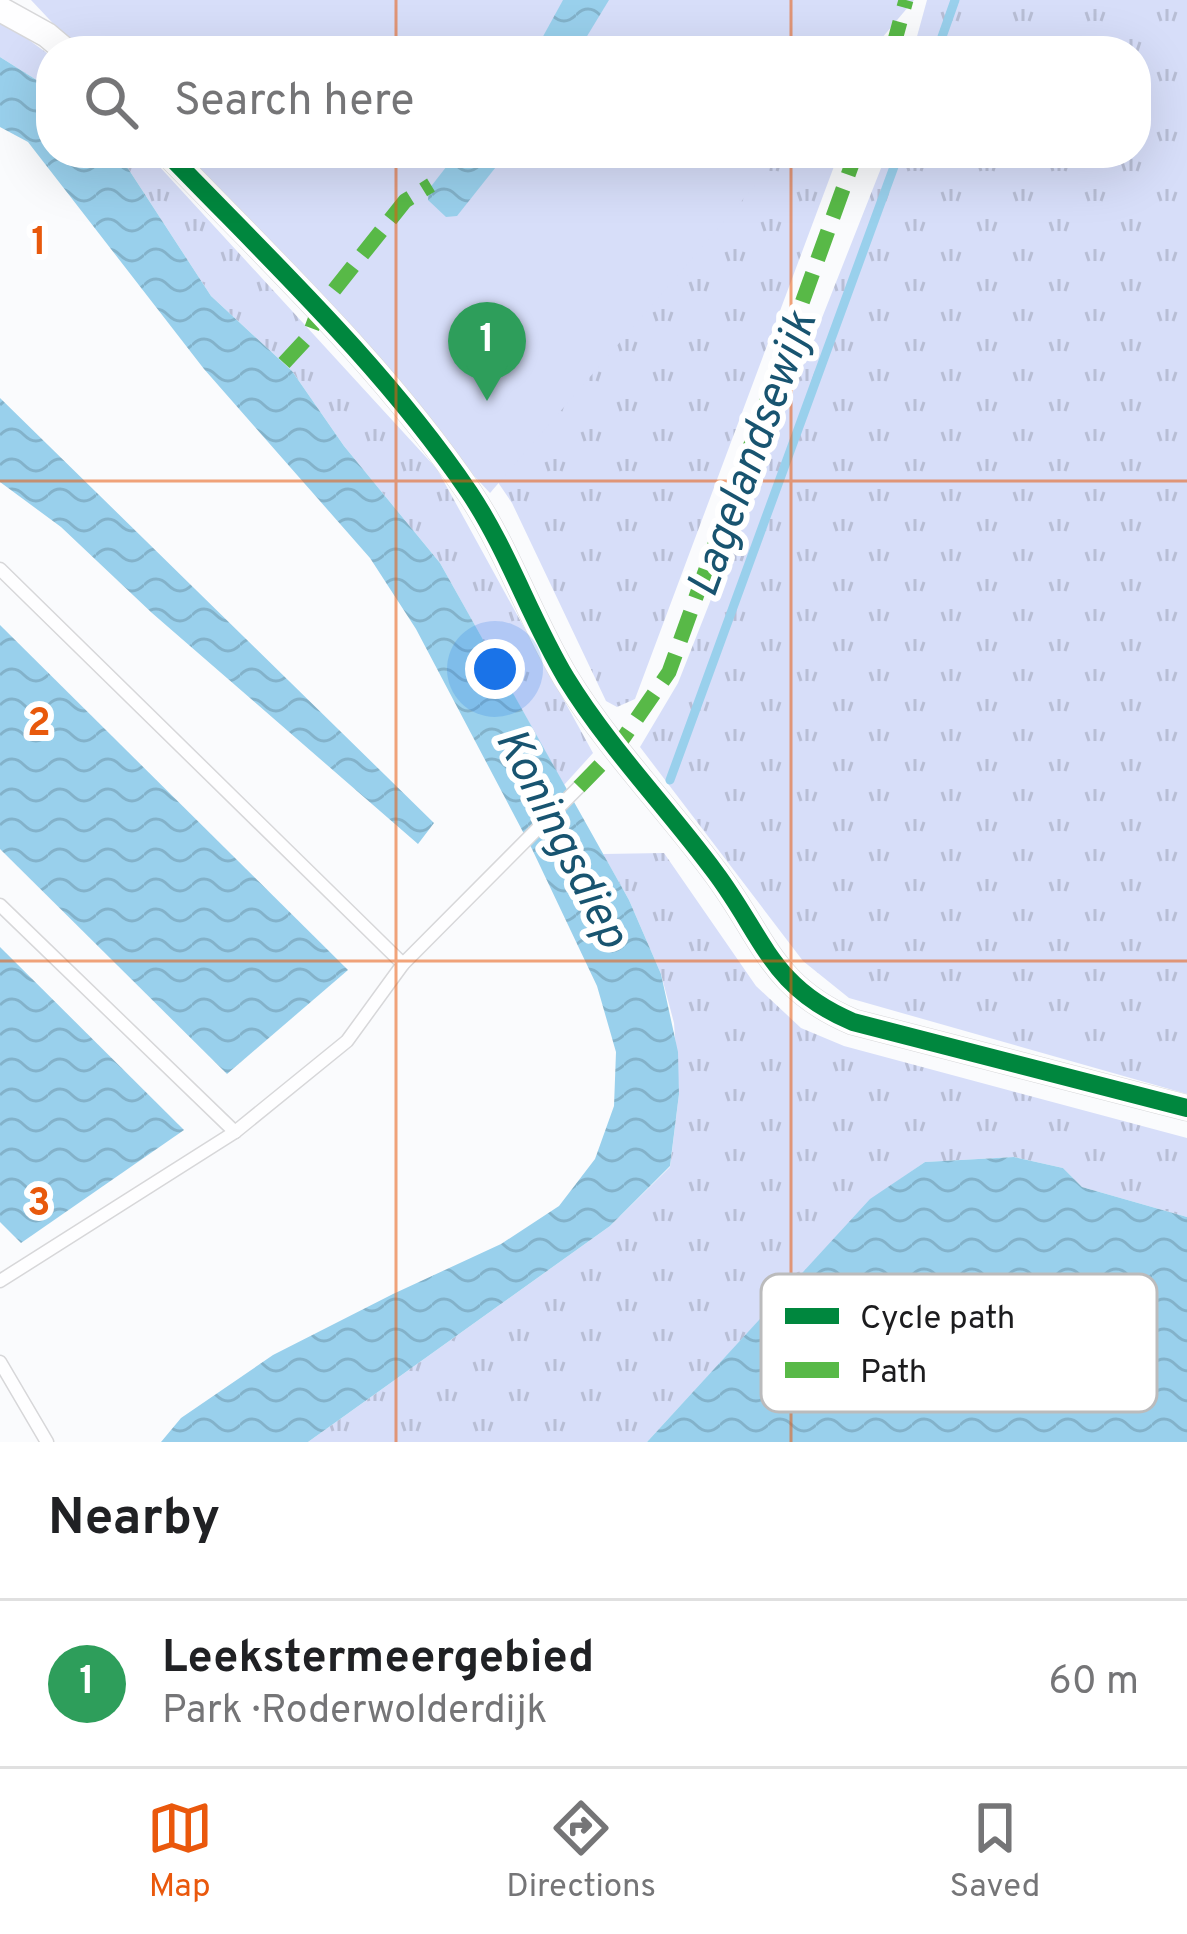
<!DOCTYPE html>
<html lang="en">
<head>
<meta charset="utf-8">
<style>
	:root { --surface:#fff; --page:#f6f6f6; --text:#202124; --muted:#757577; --line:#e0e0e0; --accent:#ea580c }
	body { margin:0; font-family:Overpass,sans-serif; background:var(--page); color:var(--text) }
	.you { position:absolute; left:495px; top:669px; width:42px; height:42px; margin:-30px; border:9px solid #fff; border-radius:50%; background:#1a73e8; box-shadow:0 0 0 18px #1a73e833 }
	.badge { display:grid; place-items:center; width:78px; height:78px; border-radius:50%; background:var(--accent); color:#fff; font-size:39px; font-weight:700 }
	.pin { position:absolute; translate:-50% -99px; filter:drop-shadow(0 3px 6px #0008) }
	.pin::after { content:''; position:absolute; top:63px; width:42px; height:36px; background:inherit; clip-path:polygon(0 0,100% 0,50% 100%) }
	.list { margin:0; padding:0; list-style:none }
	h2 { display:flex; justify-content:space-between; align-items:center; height:156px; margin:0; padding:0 48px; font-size:51px }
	h2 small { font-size:39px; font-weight:400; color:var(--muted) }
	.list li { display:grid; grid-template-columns:78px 1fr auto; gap:36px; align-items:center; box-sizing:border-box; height:168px; padding:0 48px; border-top:3px solid var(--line) }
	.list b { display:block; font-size:45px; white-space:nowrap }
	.list p { margin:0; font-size:39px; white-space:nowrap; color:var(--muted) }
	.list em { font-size:39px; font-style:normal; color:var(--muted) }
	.icon { flex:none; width:66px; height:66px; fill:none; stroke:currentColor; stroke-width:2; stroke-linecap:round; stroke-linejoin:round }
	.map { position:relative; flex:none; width:1187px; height:1442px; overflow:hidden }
	.search { position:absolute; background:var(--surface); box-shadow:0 12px 48px #0002; left:36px; right:36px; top:36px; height:132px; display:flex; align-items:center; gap:30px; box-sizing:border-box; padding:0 42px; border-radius:48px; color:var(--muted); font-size:45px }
	.sheet { height:324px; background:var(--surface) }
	nav { display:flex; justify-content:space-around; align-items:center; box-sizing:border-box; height:168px; border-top:3px solid var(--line); background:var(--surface); font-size:33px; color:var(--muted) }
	nav a { display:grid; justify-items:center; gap:6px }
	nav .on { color:var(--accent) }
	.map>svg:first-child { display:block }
	.grass { fill:url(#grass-tufts) }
	.park { fill:#d7def9 }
	.water { fill:url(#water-waves) }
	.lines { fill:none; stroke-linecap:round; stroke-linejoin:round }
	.stream { stroke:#99d0ec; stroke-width:9 }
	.service-casing { stroke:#d7d7d9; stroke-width:15 }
	.minor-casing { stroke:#d7d7d9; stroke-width:27 }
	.service { stroke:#fefeff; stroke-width:12 }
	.minor { stroke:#fefeff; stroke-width:24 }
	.quiet { stroke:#58b947; stroke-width:15; stroke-dasharray:30 15; stroke-linecap:butt }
	.cycleway-casing { stroke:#fff; stroke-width:26 }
	.cycleway { stroke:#00873e; stroke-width:18 }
	.grid { fill:none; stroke:#e8590c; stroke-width:3; stroke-opacity:0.55 }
	.labels { text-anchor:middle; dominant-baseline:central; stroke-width:12; stroke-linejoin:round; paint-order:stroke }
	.water-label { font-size:45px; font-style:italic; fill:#185470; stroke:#fff }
	.key { fill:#fff; stroke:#bbbbbc; stroke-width:3 }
	.key-label { font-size:33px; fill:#1c1c1e }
	.grid-label { font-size:39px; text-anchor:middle; font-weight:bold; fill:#e8590c; stroke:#fff; stroke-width:12; stroke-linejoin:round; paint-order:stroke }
</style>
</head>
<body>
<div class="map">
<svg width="1187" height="1442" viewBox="0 0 1187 1442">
	<defs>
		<pattern id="grass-tufts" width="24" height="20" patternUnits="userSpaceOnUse" patternTransform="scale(3)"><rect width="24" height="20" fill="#d7def9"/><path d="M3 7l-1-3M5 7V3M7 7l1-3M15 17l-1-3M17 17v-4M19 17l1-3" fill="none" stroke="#b8bed5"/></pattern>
		<pattern id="water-waves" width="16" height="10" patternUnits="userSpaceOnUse" patternTransform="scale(3)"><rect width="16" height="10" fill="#99d0ec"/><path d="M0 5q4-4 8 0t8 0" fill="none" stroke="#83b2ca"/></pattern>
	</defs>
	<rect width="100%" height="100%" fill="#fafbfd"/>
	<g class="grass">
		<polygon points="927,0 1187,0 1187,1094 849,998 803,961 640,747 678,683 887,153 1136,153 1136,51 913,51"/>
		<polygon points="0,19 51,56 51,89 0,57"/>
		<polygon points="118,153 147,153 437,469 593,753 564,785 440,563 344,446 292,371 211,296"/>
		<polygon points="653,153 839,153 635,699 617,707 606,701 512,503 435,390"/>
		<polygon points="664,853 756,986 801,1028 844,1046 1187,1138 1187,1217 1082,1187 1063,1168 1014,1157 925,1162 870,1200 647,1442 308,1442 610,1226 670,1167 679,1094 674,1023 661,974 629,900 603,854"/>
	</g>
	<g class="park">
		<polygon points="31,0 914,0 871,51 79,51"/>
		<polygon points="173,153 783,153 490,493"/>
	</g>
	<g class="water">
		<polygon points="563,0 609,0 578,51 535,51"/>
		<polygon points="0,57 51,89 51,153 118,153 211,296 292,371 344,446 440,563 629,900 661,974 678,1052 679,1094 670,1166 610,1226 308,1442 161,1442 181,1418 273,1355 393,1294 501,1244 559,1206 595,1159 614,1106 616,1052 597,986 532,849 416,629 370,558 204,369 28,142 0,127"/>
		<polygon points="457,153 507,153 457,216 446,217 428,200 429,189"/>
		<polygon points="0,398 434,823 418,844 152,613 61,527 0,482"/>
		<polygon points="0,625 348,970 227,1074 0,849"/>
		<polygon points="0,947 184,1130 21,1243 0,1222"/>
		<polygon points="1014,1157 1063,1168 1082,1187 1187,1217 1187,1442 647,1442 870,1199 925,1162"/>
	</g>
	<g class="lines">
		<g class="stream">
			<polyline points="937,51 955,0"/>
			<polyline points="670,780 899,153"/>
		</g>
		<defs>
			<g id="service">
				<polyline points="0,569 403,964"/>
				<polyline points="0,905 235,1132"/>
				<polyline points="0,1281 235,1132 347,1041 403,964 579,787"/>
				<polyline points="0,1362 47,1442"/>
			</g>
			<g id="minor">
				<polyline points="0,9 47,35 66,51"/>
				<path d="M167,153c105,109 217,214 302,339 39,58 61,126 97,186 43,70 100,128 149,194 49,65 55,115 138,150l334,86"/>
			</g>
		</defs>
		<use href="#service" class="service-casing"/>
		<use href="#minor" class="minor-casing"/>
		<use href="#service" class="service"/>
		<use href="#minor" class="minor"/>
		<g class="quiet">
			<polyline points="892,51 906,0"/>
			<polyline points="284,363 309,336 319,309 405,201 431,185"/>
			<polyline points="579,787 615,750 669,672 856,153"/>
		</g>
		<defs>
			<path id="cycleway" d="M167,153c105,109 217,214 302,339 39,58 61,126 97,186 43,70 100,128 149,194 49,65 55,115 138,150l334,86"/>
		</defs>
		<use href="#cycleway" class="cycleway-casing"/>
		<use href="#cycleway" class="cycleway"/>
	</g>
	<path class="grid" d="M396,0v51M791,0v51M396,153v1289M791,153v1289M0,481h1187M0,961h1187"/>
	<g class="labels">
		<g class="water-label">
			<text transform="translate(754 455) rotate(-70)">Lagelandsewijk</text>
			<text transform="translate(560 839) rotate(63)">Koningsdiep</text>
		</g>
	</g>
	<rect x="761" y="1274" width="396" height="138" rx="18" class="key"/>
	<rect x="785" y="1308" width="54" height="16" fill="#00873e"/>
	<rect x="785" y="1362" width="54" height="16" fill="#58b947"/>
	<g class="key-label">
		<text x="860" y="1328">Cycle path</text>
		<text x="860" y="1382">Path</text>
	</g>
	<g class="grid-label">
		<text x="39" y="254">1</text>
		<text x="39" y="735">2</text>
		<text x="39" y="1215">3</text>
	</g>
</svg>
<div class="you"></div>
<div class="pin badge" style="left:487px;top:401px;background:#2e9e5b">1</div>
<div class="search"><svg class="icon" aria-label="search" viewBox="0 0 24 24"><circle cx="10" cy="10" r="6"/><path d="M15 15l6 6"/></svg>Search here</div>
</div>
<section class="sheet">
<h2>Nearby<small></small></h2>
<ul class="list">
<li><span class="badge" style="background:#2e9e5b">1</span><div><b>Leekstermeergebied</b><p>Park · Roderwolderdijk</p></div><em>60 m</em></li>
</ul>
</section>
<nav>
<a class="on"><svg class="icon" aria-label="map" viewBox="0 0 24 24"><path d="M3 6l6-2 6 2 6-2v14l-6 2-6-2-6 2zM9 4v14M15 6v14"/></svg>Map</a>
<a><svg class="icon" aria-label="directions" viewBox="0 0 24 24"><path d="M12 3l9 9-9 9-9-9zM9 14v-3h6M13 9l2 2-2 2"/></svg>Directions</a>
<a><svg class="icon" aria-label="saved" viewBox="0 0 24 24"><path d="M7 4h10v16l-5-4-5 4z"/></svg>Saved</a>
</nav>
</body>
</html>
